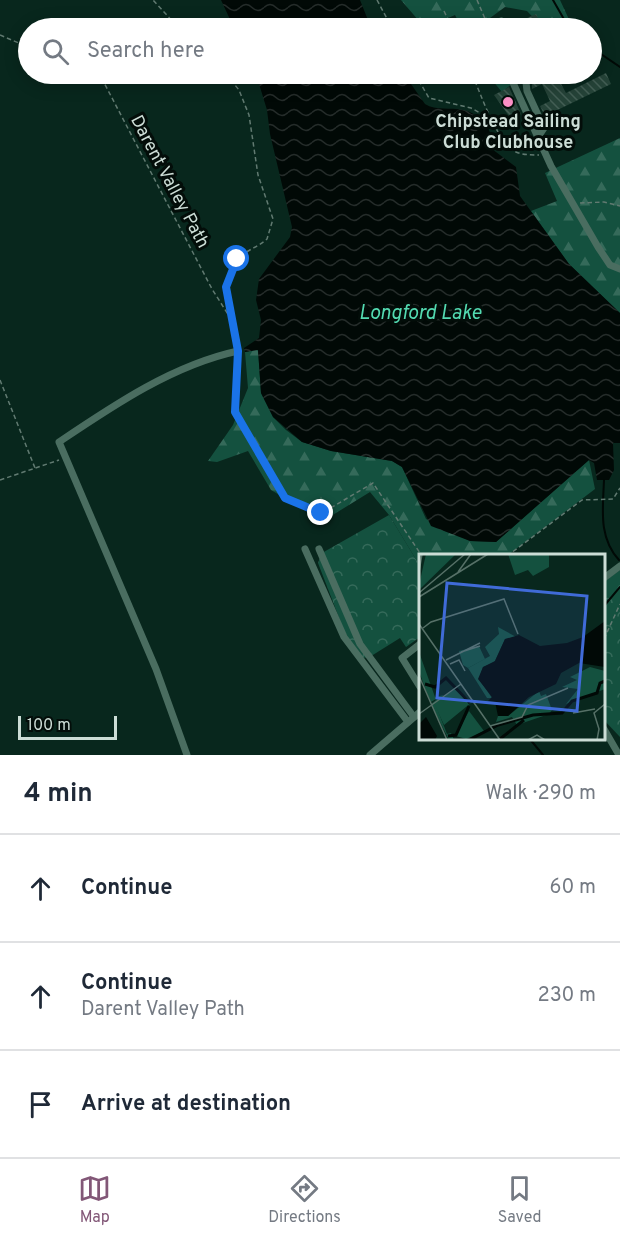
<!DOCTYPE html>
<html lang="en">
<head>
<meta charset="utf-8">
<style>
	:root { --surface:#fff; --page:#f6f6f7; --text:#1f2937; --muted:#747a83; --line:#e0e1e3; --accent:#825777 }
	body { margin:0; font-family:Overpass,sans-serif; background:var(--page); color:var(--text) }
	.scale { position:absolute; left:18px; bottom:15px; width:99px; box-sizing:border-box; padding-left:6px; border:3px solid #ccddd6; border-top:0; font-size:16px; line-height:21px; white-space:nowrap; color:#ccddd6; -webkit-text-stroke:4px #030d09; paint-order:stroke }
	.stop { position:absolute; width:18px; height:18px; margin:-14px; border:4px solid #1a73e8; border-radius:50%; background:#fff }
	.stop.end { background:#1a73e8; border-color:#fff; box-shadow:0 2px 6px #0008 }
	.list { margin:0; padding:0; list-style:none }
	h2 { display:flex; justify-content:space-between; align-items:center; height:78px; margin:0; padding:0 24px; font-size:26px }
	h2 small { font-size:20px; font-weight:400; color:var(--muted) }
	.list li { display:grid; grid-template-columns:39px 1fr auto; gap:18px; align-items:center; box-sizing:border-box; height:108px; padding:0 24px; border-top:2px solid var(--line) }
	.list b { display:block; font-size:22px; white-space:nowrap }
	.list p { margin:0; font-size:20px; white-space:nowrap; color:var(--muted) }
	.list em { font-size:20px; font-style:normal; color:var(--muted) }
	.icon { flex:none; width:33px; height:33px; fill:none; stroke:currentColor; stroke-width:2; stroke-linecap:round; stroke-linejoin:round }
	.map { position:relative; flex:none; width:620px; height:755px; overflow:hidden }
	.search { position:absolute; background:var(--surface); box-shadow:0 3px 15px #0003; left:18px; right:18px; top:18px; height:66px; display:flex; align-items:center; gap:15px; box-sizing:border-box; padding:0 21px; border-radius:33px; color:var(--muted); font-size:22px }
	.sheet { height:402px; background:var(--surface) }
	nav { display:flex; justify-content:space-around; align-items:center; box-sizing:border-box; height:84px; border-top:2px solid var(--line); background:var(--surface); font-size:16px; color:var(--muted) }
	nav a { display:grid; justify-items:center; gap:3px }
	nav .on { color:var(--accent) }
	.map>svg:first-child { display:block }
	.forest { fill:url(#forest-firs) }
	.park { fill:url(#park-crowns) }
	.water { fill:url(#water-waves) }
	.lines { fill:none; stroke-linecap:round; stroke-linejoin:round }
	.stream { stroke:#010906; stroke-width:2 }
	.building { fill:url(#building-back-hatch) }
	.path { stroke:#617a71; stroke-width:1.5; stroke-dasharray:4.5 3; stroke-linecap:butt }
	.minor { stroke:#4a6d60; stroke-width:7 }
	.route { stroke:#1a73e8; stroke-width:8 }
	.poi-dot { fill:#fb8fc5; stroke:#030d09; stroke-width:2 }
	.labels { text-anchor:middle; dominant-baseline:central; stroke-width:6; stroke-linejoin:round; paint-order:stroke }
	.poi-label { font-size:18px; font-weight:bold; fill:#ccddd6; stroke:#030d09 }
	.street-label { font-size:18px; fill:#ccddd6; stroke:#030d09 }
	.water-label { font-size:20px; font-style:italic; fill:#53dab1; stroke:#030d09 }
	.inset-river { fill:none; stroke:#010906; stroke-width:3 }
	.inset-road { fill:none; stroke:#567067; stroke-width:1.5 }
	.view { fill:#406bd8; fill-opacity:0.15; stroke:#406bd8; stroke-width:3 }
	.inset-edge { fill:none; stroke:#ccddd6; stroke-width:3 }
</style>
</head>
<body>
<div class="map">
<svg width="620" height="755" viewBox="0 0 620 755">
	<defs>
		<pattern id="forest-firs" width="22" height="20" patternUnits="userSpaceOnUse" patternTransform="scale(1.5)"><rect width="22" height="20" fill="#14513f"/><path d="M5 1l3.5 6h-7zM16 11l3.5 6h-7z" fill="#356a5a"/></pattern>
		<pattern id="park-crowns" width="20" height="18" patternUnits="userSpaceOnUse" patternTransform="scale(1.5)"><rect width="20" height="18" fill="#14513f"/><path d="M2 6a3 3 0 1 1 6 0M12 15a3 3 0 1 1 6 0" fill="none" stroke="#356a5a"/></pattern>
		<pattern id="water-waves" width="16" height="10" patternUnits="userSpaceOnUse" patternTransform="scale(1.5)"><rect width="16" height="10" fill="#010906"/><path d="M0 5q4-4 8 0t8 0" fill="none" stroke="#252c2a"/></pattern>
		<pattern id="building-back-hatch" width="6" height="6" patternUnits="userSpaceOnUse" patternTransform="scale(1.5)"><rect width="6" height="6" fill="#254338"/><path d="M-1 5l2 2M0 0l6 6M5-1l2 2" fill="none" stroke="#435e54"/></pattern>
	</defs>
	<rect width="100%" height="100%" fill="#08271d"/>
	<g class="forest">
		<polygon points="401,0 560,0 573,28 543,28 527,11 505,7 490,18 494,28 462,28 455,15 441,21 442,28 425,28"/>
		<polygon points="487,74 510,74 513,83 502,92"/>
		<polygon points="620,138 620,313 569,264 531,211 557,201 545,173"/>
		<polygon points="258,349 261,393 273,417 286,430 302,442 331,451 392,461 402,467 426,519 470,541 496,542 589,460 595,489 508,555 420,556 420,566 389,515 370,492 323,521 271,490 248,451 217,462 208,461 233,425 248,388 245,352"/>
	</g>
	<g class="park">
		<polygon points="389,515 420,566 420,637 406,647 400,638 368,658 358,657 343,628 318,563 322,553"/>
		<polygon points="620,570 620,737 604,720 604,582"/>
	</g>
	<g class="water">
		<polygon points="221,0 360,0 368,20 376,20 373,23 375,28 234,28"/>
		<path d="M256,74h148l21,30c11,7 26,3 38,6 18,4 32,21 29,39l24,18 4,29 49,68 51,49v130h-7l1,27 -5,10h-12l-3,-17 -5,-3 -93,82 -26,-1 -39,-15 -29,-59 -10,-6 -61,-10 -29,-9 -29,-25 -12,-24 -3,-43 -13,2 -1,-4 15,-10 2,-18 -5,-20 3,-21 31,-42 2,-10 -22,-93 -3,-24z"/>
	</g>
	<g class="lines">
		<g class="stream">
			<polyline points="553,0 569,28"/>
			<polyline points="592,48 620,67"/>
			<path d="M604,480c-1,28 -6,57 15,80"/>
			<polyline points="604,606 620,587"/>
			<polyline points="529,738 543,755"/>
		</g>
	</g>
	<g class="building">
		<polygon points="536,14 543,28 516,28 514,24"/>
		<polygon points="606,73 611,84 545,116 540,106 550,101 542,84 532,89 532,82 540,78 538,74 572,74 559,80 566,93"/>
		<polygon points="509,87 521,114 511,119 494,95"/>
	</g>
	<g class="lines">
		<g class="path">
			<polyline points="377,0 392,28"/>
			<polyline points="477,0 489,28"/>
			<polyline points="444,11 452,28"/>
			<polyline points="175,23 180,28"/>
			<polyline points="148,28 174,23 153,0"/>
			<polyline points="0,35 28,47"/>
			<polyline points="96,74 100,75 212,289 231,319 236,345"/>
			<path d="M226,74l13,16 10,25 9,60 15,44 -6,20c-8,7 -17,10 -25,16 -21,15 -15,42 -11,63"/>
			<polyline points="415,74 429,98 471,108 489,118"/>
			<path d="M472,74c9,20 24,67 44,78 7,3 15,3 23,3"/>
			<polyline points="580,203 604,202 620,206"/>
			<polyline points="238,359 234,390 238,419 285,498 322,513 373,483 422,556"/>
			<polyline points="0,380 35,468"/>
			<polyline points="0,480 59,460"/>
			<polyline points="507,556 582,500 613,499 620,488"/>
			<polyline points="604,639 620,604"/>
		</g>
		<g class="minor">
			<polyline points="501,21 504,28"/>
			<polyline points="509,74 551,166 598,247 610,265 620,269"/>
			<polyline points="525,74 527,91 544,128 538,137"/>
			<polyline points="305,549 344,637 408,722"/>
			<polyline points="319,549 360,644 414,717"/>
			<polyline points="604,578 620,566"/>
			<polyline points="420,644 402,658 420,687"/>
			<polyline points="604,729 619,755"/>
			<path d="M187,755l-31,-86 -97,-227c55,-37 114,-77 179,-91"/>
			<polyline points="370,755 420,712"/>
		</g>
	</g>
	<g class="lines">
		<polyline class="route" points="237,259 226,287 238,351 235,412 285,498 321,513"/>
	</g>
	<circle class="poi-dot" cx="508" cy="102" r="6"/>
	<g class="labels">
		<g class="poi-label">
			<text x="508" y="122">Chipstead Sailing<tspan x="508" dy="21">Club Clubhouse</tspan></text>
		</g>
		<g class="street-label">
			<text transform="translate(169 182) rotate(62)">Darent Valley Path</text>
		</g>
		<g class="water-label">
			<text x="420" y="314">Longford Lake</text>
		</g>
	</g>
	<g transform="translate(419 554)">
		<rect width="186" height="186" fill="#08271d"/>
		<path d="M7,0h30l-37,36v-5zM89,0h41v13l-16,9 -5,-6 -13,5zM79,73l20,11 -13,1 -11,24 -11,4 -4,12 13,19h-5l-19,-30 22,-12 -5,-9 14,-13zM0,98l16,45 9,-2 -9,8 12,31 4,-1 3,7h-5l-18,-36 10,-8 -10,6 -5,-11 -7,-20zM171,113l15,4v18l-39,15 12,-15 -16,-2 15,-7 -7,-3zM120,137l2,5 5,-2 6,16 -3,4 -32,11 -5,-8 -16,5 2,-6h10z" fill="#14513f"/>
		<path d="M60,92l6,13 -17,9 -5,-3 -4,-14zM37,134l16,14 -28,23 -10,-22z" fill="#14513f"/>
		<path d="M50,157l15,20 -18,8 -10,-3z" fill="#14513f"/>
		<path d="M186,67v46l-26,-4 -18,10 -5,11 -27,13 -21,19h-10l-3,-14 -7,-1 4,-4 -14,-18 5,-12 12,-6 10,-22 14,-4 21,11 27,-3 16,-6zM7,163l11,19 -2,4h-16v-16z" fill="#010906"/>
		<path class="inset-river" d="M6,130l10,3 11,-9 24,25M29,182l8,-1 13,-29M81,185l24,-19M50,186l29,-15 35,-10 29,-2 10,-12 25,-8 3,-10 5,-2"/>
		<path class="inset-road" d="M0,18l3,-18M39,18l13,-18M0,39l46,-39M0,43l69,-43M0,70l81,116M4,74l8,-6 73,-23 14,35M42,98l19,-6M27,106l34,-17M31,110l9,-4 6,11M0,122l28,64M154,159l22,-4M0,160l42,-30M71,172l32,-9 6,-12 40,-17M109,186l9,-5 8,5M178,186l2,-11 -5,-16 11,-9"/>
		<path class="view" d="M28,29l140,13 -10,115 -140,-13z"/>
		<rect width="186" height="186" class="inset-edge"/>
	</g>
</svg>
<div class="scale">100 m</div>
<div class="stop" style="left:237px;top:259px"></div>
<div class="stop end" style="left:321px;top:513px"></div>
<div class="search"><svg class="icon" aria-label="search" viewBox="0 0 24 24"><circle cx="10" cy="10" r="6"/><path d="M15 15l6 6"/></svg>Search here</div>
</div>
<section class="sheet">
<h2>4 min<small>Walk · 290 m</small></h2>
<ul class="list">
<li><svg class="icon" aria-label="ahead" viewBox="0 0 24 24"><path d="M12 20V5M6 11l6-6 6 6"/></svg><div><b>Continue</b></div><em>60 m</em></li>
<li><svg class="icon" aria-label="ahead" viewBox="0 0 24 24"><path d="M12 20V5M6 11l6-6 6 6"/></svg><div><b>Continue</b><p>Darent Valley Path</p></div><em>230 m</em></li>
<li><svg class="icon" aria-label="arrive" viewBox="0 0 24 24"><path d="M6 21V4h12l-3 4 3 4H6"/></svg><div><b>Arrive at destination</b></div></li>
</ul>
</section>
<nav>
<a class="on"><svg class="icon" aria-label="map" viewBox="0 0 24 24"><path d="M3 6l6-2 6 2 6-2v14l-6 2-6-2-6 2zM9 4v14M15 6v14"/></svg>Map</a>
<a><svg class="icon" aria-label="directions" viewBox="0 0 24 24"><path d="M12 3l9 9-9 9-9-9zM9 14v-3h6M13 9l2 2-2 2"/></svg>Directions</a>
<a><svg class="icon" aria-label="saved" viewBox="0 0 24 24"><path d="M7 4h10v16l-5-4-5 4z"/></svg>Saved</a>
</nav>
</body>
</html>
